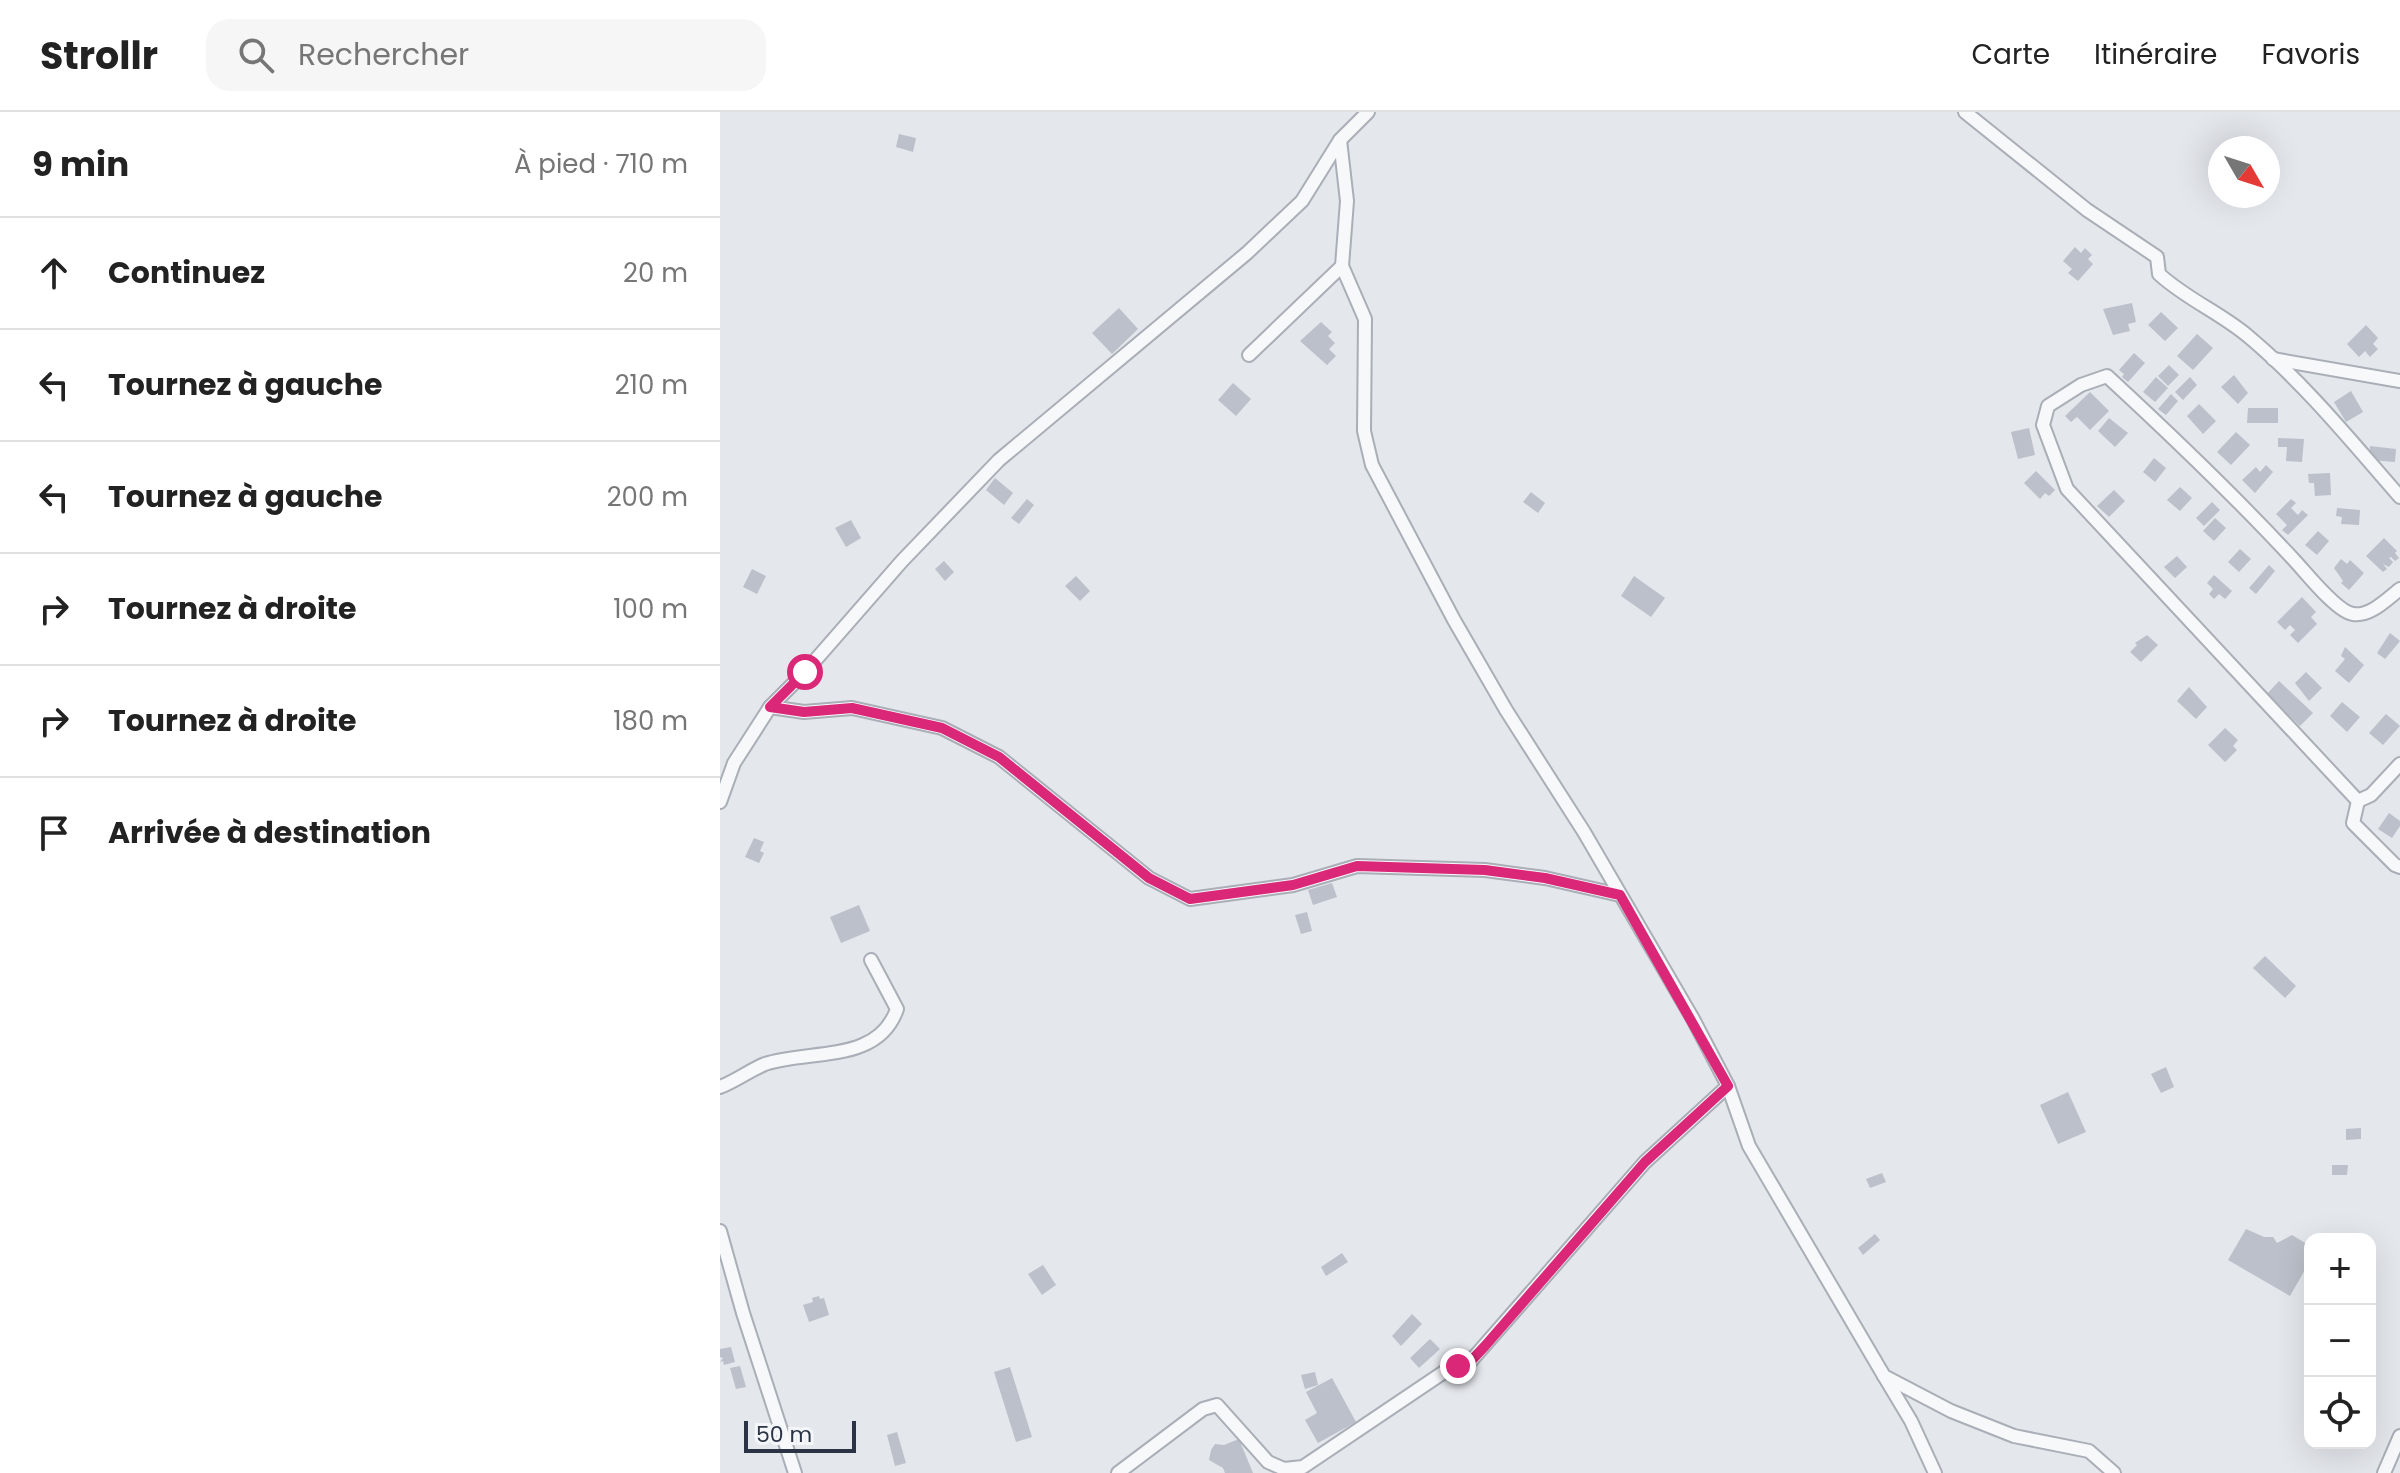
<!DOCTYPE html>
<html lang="fr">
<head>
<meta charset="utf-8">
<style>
	:root { --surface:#fff; --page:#f6f6f6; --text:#222; --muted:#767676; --line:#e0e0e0 }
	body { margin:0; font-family:Poppins,sans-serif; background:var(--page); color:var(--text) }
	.controls { position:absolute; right:24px; bottom:24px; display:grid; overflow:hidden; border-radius:16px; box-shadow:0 8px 32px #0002 }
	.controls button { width:72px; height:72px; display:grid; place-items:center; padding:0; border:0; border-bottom:2px solid var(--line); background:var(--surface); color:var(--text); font:40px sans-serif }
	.compass { position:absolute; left:1488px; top:24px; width:72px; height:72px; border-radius:50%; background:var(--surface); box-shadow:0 8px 32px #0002; rotate:129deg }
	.scale { position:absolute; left:24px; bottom:20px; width:112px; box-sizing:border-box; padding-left:8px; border:4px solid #2b3445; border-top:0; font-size:22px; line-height:28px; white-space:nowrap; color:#2b3445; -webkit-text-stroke:6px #f4f6f9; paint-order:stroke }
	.stop { position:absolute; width:24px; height:24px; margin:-18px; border:6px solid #db2777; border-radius:50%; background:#fff }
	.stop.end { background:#db2777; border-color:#fff; box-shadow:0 2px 8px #0008 }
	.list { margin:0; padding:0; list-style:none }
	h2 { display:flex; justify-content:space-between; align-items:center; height:104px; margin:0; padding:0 32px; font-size:34px }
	h2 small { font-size:26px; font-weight:400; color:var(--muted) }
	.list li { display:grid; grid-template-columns:52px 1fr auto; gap:24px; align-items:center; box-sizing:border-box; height:112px; padding:0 32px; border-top:2px solid var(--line) }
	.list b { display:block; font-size:30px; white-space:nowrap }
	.list em { font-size:26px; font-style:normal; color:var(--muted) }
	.icon { flex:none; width:44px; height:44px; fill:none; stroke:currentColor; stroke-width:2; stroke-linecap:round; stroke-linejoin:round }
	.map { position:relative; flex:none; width:1680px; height:1361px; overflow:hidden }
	header { display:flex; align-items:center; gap:48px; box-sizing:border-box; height:112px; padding:0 40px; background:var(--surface); border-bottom:2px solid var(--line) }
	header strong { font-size:38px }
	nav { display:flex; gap:44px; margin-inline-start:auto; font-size:28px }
	.search { width:560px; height:72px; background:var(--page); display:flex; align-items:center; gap:20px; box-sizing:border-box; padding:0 28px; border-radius:24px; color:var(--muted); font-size:30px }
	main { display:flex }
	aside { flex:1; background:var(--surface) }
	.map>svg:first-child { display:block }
	.building { fill:#bbc0ca }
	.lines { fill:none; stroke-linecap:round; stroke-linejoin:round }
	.street-casing { stroke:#a9aeb7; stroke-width:16 }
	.street { stroke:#f7f8fa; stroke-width:12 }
	.route { stroke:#db2777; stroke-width:10 }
</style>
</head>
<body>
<header>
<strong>Strollr</strong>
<div class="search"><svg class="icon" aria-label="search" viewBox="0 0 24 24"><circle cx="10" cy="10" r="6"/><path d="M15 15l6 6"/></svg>Rechercher</div>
<nav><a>Carte</a><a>Itinéraire</a><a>Favoris</a></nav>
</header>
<main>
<aside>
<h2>9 min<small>À pied · 710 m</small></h2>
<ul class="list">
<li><svg class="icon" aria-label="ahead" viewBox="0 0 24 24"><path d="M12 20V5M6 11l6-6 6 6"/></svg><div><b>Continuez</b></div><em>20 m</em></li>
<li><svg class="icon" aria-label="left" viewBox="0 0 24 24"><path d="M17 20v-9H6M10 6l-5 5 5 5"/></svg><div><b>Tournez à gauche</b></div><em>210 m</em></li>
<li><svg class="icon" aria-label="left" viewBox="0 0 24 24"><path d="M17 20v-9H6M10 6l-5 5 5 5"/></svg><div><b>Tournez à gauche</b></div><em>200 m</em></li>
<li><svg class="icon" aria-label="right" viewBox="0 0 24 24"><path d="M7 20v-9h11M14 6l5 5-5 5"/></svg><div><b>Tournez à droite</b></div><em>100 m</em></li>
<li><svg class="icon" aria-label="right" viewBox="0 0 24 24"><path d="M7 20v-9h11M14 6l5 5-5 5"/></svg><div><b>Tournez à droite</b></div><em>180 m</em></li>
<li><svg class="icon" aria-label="arrive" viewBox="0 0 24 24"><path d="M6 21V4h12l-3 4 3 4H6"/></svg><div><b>Arrivée à destination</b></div></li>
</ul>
</aside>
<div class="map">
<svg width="1680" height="1361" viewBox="0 0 1680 1361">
	<rect width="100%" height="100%" fill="#e4e7ec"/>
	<g class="building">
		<polygon points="179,22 196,26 193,40 176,35"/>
		<polygon points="1355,135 1361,141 1365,136 1372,143 1368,147 1373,152 1358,169 1348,161 1352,157 1343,149"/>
		<polygon points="1412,191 1416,210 1408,212 1410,219 1393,223 1383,197"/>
		<polygon points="399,196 418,217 392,242 372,221"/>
		<polygon points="1441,200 1458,216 1445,229 1428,213"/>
		<polygon points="601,210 612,220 608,224 615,231 609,237 616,244 607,253 580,229"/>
		<polygon points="1646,213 1658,226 1653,232 1658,237 1650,245 1645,239 1639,245 1627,232"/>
		<polygon points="1477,222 1493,236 1473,258 1457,244"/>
		<polygon points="1414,241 1425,251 1408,270 1402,265 1404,262 1399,258"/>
		<polygon points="1449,253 1459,263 1448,274 1438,264"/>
		<polygon points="1514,263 1528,281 1518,292 1501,275"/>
		<polygon points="1436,265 1448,276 1435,290 1423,280"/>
		<polygon points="1470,265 1477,273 1463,288 1455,280"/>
		<polygon points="513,271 531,287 516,304 498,288"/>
		<polygon points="1631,279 1643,300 1626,310 1614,290"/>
		<polygon points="1370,280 1389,299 1370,318 1357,305 1351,310 1345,304"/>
		<polygon points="1451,282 1458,289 1446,303 1438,297"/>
		<polygon points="1479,292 1496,309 1483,322 1467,304"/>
		<polygon points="1528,296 1558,296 1558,311 1527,311"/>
		<polygon points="1389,306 1408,321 1395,335 1378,319"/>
		<polygon points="1309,316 1315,343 1298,347 1291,320"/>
		<polygon points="1516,320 1530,333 1511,353 1497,340"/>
		<polygon points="1558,326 1584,327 1582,350 1566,349 1567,335 1558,335"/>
		<polygon points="1650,334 1676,337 1675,350 1649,348"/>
		<polygon points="1434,346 1446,356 1435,370 1423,360"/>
		<polygon points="1546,353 1553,360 1535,381 1522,368 1536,355 1540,360"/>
		<polygon points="1316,359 1335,378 1329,384 1325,381 1320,387 1304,371"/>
		<polygon points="1610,361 1611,383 1595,384 1594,371 1589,371 1588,362"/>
		<polygon points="275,366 293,381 284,393 266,378"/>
		<polygon points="1460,375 1472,386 1460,399 1447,388"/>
		<polygon points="1394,378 1405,389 1389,405 1377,394"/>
		<polygon points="811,380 825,391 818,401 803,390"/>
		<polygon points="307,387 314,393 299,412 291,406"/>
		<polygon points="1571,387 1576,391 1571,396 1578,403 1582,398 1588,403 1568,423 1562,418 1567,413 1556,402"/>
		<polygon points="1492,390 1500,398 1484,414 1476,406"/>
		<polygon points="1617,396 1640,398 1639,413 1621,412 1622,405 1616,404"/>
		<polygon points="1495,406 1506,416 1494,429 1483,419"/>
		<polygon points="131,408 141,426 126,435 115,416"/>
		<polygon points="1598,419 1609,429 1597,443 1585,433"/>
		<polygon points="1664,426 1677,439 1675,441 1679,446 1675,449 1671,445 1669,446 1673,450 1669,455 1663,452 1667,457 1663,460 1646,444"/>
		<polygon points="1520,437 1531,447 1519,460 1508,450"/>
		<polygon points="1457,444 1467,455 1455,466 1444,455"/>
		<polygon points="1621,447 1627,452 1630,448 1644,461 1629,478 1621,471 1623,469 1614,456"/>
		<polygon points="224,449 234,460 225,469 215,457"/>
		<polygon points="1549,453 1555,459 1536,482 1529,476"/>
		<polygon points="32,457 46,464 37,482 23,475"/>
		<polygon points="1494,463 1512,479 1505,487 1499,482 1494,487 1489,482 1493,477 1487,471"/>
		<polygon points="356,464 370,479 360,489 345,474"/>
		<polygon points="914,464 945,486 931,505 901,484"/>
		<polygon points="1582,485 1596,500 1591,505 1597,512 1578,531 1570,523 1575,518 1570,513 1565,518 1557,510"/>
		<polygon points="1670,521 1680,529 1665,547 1657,541"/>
		<polygon points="1427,523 1438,533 1421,550 1410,540 1417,533 1415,531"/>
		<polygon points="1625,535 1644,553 1629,571 1615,559 1625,547 1621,544"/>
		<polygon points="1586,560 1602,576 1589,589 1575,571"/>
		<polygon points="1559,569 1593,601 1580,614 1547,582"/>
		<polygon points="1469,575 1487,595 1476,607 1457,589"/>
		<polygon points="1622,590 1640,605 1627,620 1610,604"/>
		<polygon points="1666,602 1680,614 1663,633 1649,621"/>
		<polygon points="1505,616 1518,628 1513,634 1517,638 1505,650 1488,633"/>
		<polygon points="1669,701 1680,709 1680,714 1672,726 1658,717"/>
		<polygon points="34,726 44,730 40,739 44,741 39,751 25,745"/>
		<polygon points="612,771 617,785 593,793 588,778"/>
		<polygon points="139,793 150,819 121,831 110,805"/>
		<polygon points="587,800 592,819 581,822 575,803"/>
		<polygon points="1545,844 1576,874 1565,886 1533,856"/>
		<polygon points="1446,955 1454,975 1441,981 1431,962"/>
		<polygon points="1348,980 1366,1020 1338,1032 1320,993"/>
		<polygon points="1641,1016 1641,1027 1626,1028 1626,1017"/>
		<polygon points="1612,1053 1628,1053 1627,1063 1612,1063"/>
		<polygon points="1162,1061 1166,1070 1150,1076 1146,1067"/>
		<polygon points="1526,1117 1544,1125 1553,1125 1557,1131 1572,1123 1590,1134 1590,1149 1570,1184 1508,1148"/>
		<polygon points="1155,1122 1160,1128 1143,1143 1138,1136"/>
		<polygon points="622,1141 628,1150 606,1164 601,1155"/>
		<polygon points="323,1153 336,1173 322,1183 308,1162"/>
		<polygon points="99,1184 100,1187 104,1186 109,1203 89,1210 83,1193 93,1190 92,1186"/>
		<polygon points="692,1202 702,1212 681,1234 672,1224"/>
		<polygon points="710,1227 720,1237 699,1256 690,1246"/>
		<polygon points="11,1235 15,1250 4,1253 3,1249 0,1250 3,1246 0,1245 0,1237"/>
		<polygon points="20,1254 26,1275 16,1277 10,1256"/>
		<polygon points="290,1255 312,1325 296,1330 274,1260"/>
		<polygon points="595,1260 598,1273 585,1277 581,1263"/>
		<polygon points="612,1266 636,1310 598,1331 585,1308 597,1301 586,1280"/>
		<polygon points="177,1320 186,1351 175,1354 167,1323"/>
		<polygon points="519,1327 533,1361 505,1361 503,1356 489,1348 491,1338 495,1332 504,1333"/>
	</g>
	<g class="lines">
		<defs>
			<g id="street">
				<path d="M1245,0l122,98 70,47 2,17c27,25 62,39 90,63 56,47 103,105 151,160"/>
				<polyline points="620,28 627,89 622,154 645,207 644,319 652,353 734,508 786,598 864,720 973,907 1008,974 1029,1034 1164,1264 1231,1299 1294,1324 1369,1339 1394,1361"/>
				<polyline points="529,243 622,154"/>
				<polyline points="1553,247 1680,269"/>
				<polyline points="50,595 84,600 132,596 222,616 279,645 429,766 470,787 573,773 637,754 765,758 825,766 900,783"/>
				<path d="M1638,689l-291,-312 -24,-64 5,-19 33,-21 26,-9c65,60 128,120 188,185 12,13 42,51 58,53 17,3 34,-15 47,-25"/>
				<polyline points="1638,689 1633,711 1675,753 1680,755"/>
				<polyline points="1638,689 1651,683 1680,652"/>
				<polyline points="0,690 14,651 50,595 85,560 182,449 279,348 527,141 582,89 620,28 648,0"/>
				<path d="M0,975c16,-6 30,-17 45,-23 45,-15 113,0 132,-55l-26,-49"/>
				<polyline points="0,1119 23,1201 75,1361"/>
				<polyline points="1164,1264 1191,1309 1215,1361"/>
				<polyline points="398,1361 483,1297 497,1293 548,1350 564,1357 583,1355 724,1260 750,1250 925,1050 1008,974"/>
				<polyline points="1664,1361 1680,1324"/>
			</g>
		</defs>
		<use href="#street" class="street-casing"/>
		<use href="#street" class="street"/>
	</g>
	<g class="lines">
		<polyline class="route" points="85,560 50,595 84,600 132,596 222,616 279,645 429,766 470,787 573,773 637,754 765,758 825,766 900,783 1008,974 925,1050 765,1234 750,1250 738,1254"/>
	</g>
</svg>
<div class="controls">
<button>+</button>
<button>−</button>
<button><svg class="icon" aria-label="locate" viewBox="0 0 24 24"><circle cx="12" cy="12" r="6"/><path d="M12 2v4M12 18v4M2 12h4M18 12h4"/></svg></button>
</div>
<svg class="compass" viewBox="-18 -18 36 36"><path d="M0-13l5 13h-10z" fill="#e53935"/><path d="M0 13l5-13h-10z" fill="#767676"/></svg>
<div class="scale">50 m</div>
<div class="stop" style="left:85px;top:560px"></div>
<div class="stop end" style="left:738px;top:1254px"></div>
</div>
</main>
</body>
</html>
